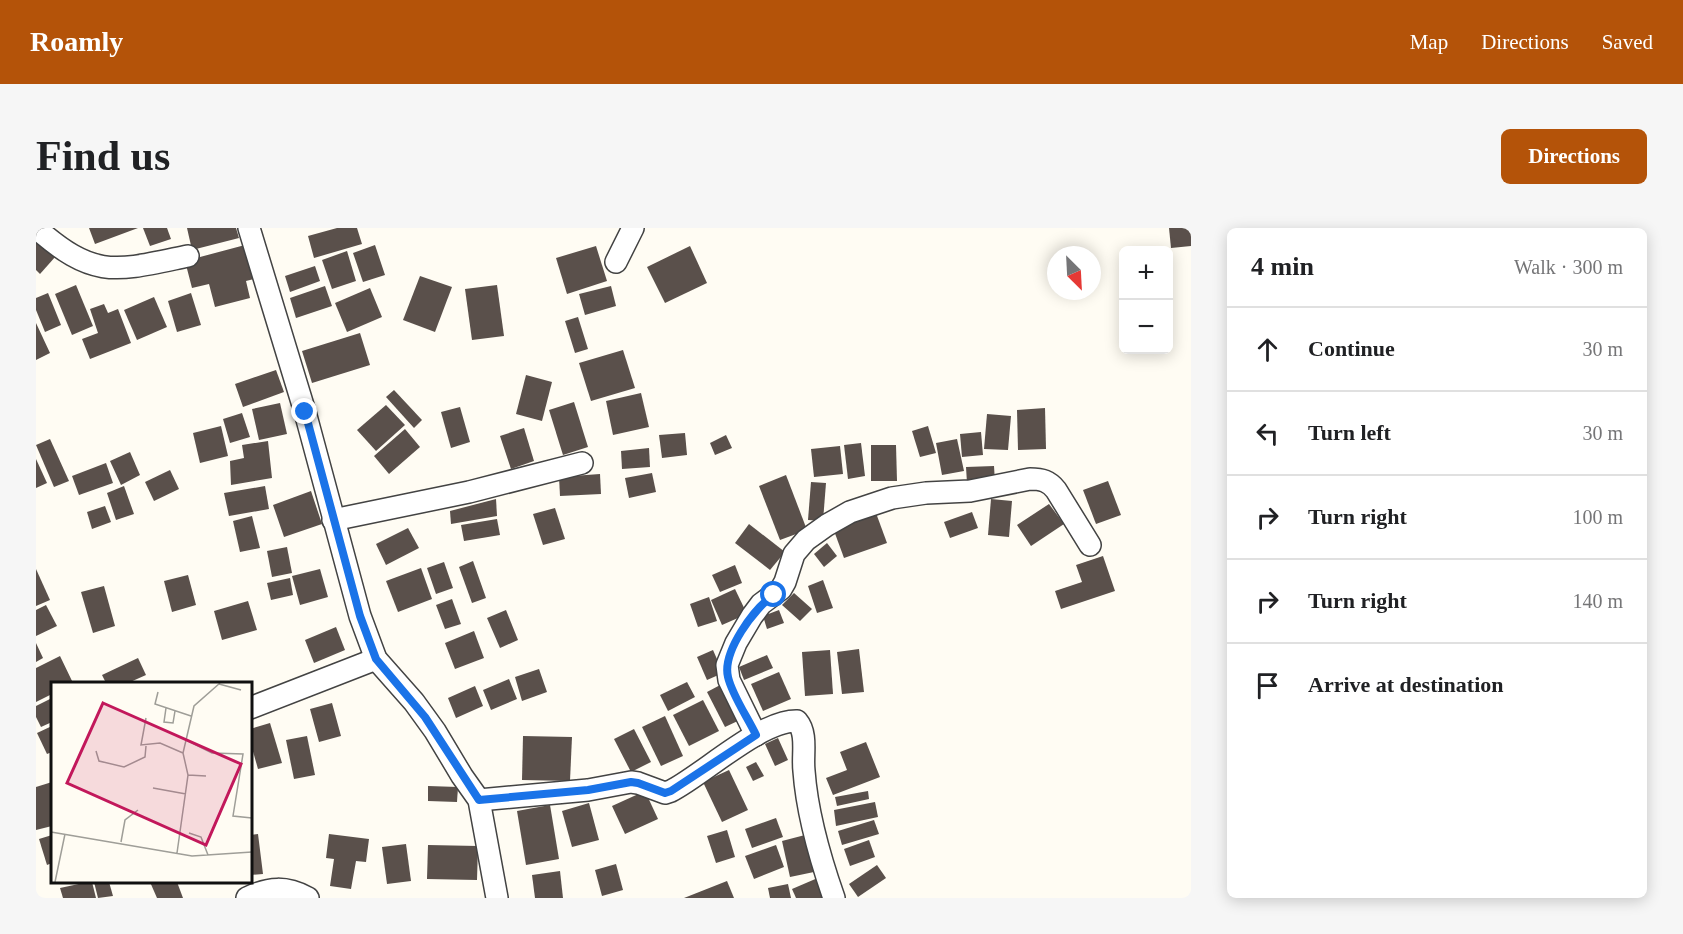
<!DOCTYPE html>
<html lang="en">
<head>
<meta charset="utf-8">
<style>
	:root { --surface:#fff; --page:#f6f6f6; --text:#202124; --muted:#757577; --line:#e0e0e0; --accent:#b45309 }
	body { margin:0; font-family:Georgia,serif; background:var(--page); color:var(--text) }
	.controls { position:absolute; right:18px; top:18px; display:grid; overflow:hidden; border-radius:9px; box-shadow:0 3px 15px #0003 }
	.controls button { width:54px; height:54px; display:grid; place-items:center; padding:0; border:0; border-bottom:2px solid var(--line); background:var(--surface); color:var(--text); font:30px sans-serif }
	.compass { position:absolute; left:1011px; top:18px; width:54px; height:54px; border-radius:50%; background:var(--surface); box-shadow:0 3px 15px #0003; rotate:156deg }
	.stop { position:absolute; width:18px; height:18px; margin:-14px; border:4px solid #1a73e8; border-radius:50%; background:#fff }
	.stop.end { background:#1a73e8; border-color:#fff; box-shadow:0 2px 6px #0008 }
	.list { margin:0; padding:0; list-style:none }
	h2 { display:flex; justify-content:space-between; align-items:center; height:78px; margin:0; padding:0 24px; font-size:26px }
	h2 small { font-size:20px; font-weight:400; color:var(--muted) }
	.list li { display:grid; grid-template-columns:39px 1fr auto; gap:18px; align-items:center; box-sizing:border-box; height:84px; padding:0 24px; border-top:2px solid var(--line) }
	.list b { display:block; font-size:22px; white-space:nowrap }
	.list em { font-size:20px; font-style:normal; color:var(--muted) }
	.icon { flex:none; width:33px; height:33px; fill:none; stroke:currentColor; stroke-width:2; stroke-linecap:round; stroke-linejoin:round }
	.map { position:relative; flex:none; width:1155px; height:670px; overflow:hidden; border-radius:9px }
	header { display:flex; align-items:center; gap:36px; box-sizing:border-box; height:84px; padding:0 30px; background:var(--accent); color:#fff }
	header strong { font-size:28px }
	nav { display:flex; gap:33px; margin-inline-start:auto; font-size:21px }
	.intro { display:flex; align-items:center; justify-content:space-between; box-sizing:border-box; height:144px; padding:0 36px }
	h1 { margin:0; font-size:42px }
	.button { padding:15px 27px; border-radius:9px; background:var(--accent); color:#fff; font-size:21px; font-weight:700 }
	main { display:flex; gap:36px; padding:0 36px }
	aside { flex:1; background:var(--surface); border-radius:9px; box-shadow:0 3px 15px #0003 }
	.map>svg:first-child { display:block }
	.building { fill:#5a504b }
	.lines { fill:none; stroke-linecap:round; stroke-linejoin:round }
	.street-casing { stroke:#434343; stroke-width:24 }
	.street { stroke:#fff; stroke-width:21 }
	.route { stroke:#1a73e8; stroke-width:8 }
	.inset-road { fill:none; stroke:#9f9e98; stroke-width:1.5 }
	.view { fill:#c2185b; fill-opacity:0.15; stroke:#c2185b; stroke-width:3 }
	.inset-edge { fill:none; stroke:#101010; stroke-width:3 }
</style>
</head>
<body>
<header>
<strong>Roamly</strong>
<nav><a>Map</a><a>Directions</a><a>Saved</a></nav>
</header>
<div class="intro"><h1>Find us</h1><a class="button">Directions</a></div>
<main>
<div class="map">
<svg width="1155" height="670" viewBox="0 0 1155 670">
	<rect width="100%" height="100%" fill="#fffcf3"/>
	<g class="building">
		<polygon points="53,0 102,0 59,16"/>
		<polygon points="107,0 131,0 135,11 114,18"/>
		<polygon points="151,0 200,0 203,10 156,22"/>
		<polygon points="301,0 321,0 326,16 278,30 272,8"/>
		<polygon points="1133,0 1155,0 1155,18 1135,20"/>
		<polygon points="0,11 20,28 4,46 0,42"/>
		<polygon points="209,17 218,51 210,53 214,70 179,79 173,56 156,60 149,33"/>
		<polygon points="339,17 349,47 327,54 317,25"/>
		<polygon points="560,18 571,53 531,66 520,30"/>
		<polygon points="654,18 671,55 629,75 611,39"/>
		<polygon points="311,23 320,53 296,61 286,32"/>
		<polygon points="279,38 284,53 254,64 249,48"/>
		<polygon points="384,48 416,59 399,104 367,92"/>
		<polygon points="40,57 57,98 36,107 19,66"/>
		<polygon points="461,57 468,108 436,112 429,61"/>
		<polygon points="289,58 296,78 260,90 254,70"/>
		<polygon points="575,58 580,78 549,87 543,66"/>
		<polygon points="334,60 346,89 311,104 299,75"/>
		<polygon points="12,65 25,97 9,104 0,82 0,70"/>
		<polygon points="155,65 165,97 141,104 132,73"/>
		<polygon points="118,69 131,99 101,112 88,82"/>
		<polygon points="68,76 72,85 82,81 95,115 54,131 46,111 62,105 54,81"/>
		<polygon points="542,89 552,121 539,125 529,93"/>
		<polygon points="0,95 14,125 0,132"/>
		<polygon points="324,105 334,137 276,155 266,123"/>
		<polygon points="587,122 599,160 555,173 543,135"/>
		<polygon points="240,142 248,164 207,179 199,156"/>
		<polygon points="490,147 516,154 506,193 480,186"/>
		<polygon points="358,162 386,192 378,200 350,169"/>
		<polygon points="605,165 613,199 577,207 570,173"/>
		<polygon points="538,174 552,219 527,227 513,182"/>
		<polygon points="244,175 251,206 223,212 216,181"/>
		<polygon points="350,177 369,197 340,223 321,202"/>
		<polygon points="424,179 434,214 415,220 405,184"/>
		<polygon points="1009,180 1010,221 982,222 981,182"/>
		<polygon points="206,185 214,209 194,215 187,191"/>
		<polygon points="951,186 975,188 972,222 948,221"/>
		<polygon points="185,198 192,228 164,235 157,205"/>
		<polygon points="892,198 900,225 884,229 876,203"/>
		<polygon points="488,200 498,233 475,241 464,208"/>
		<polygon points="369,201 384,219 353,246 338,228"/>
		<polygon points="945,204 947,227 926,229 924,206"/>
		<polygon points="649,205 651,227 626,230 623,207"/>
		<polygon points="690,207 696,220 679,227 674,215"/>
		<polygon points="14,211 33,253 18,259 0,217"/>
		<polygon points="921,211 928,243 906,247 900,215"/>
		<polygon points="232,213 236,250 195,257 194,233 208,230 206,217"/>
		<polygon points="825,215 829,248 812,251 808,217"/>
		<polygon points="835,217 860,217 861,253 835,253"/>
		<polygon points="804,218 807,246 778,249 775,221"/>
		<polygon points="613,220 614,239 586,241 585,223"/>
		<polygon points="94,224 104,247 85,257 74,233"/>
		<polygon points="0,231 11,255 0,260"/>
		<polygon points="70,235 77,255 43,267 36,248"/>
		<polygon points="958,238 959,254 931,255 930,239"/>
		<polygon points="134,242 143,261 118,273 109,254"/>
		<polygon points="616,245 620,264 593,270 589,250"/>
		<polygon points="564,246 565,266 524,268 523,249"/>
		<polygon points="750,247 771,302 744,312 723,258"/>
		<polygon points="1072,253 1085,287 1060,296 1047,262"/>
		<polygon points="775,254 790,255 787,293 772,292"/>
		<polygon points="88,258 98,286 80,292 71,265"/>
		<polygon points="229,258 233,281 193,288 188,265"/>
		<polygon points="275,263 286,296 248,309 237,277"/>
		<polygon points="460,271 461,288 415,296 414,283"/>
		<polygon points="955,271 976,273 973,309 952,307"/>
		<polygon points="1013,276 1028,296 995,318 981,297"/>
		<polygon points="69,278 75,294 56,301 51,284"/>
		<polygon points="519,280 529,311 507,317 497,286"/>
		<polygon points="936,284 942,300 914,310 908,294"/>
		<polygon points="840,285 851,315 808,330 797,300"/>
		<polygon points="216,288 224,320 204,324 197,293"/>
		<polygon points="461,291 464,307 428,313 425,297"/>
		<polygon points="713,296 749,324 734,342 699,315"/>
		<polygon points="372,300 383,320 350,337 340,316"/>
		<polygon points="791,315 801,328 788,339 778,326"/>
		<polygon points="251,319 256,345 236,349 231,323"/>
		<polygon points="1067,328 1079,363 1025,381 1019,363 1046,354 1040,337"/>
		<polygon points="437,333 450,370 436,375 423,339"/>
		<polygon points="408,334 417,360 400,366 391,340"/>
		<polygon points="699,337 706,355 684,364 676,347"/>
		<polygon points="385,340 396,371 362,384 350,353"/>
		<polygon points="0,341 14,372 0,378"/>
		<polygon points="284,341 292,369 264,377 256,348"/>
		<polygon points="152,347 160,377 136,384 128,353"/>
		<polygon points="254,350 257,367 235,372 231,355"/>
		<polygon points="787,352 797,380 781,385 772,358"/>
		<polygon points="68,358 79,398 57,405 45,364"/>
		<polygon points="699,361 711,386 686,397 675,372"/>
		<polygon points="758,365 776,381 764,393 746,377"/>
		<polygon points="673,369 681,393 662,399 654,376"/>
		<polygon points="416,371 425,396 409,401 400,377"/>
		<polygon points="212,373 221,402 186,412 178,383"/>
		<polygon points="10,377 21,398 0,408 0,382"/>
		<polygon points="470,382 482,412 464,420 451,390"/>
		<polygon points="743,382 748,395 731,401 727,388"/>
		<polygon points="300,399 309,422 278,435 269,412"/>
		<polygon points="438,403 448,430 419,441 409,415"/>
		<polygon points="0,415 7,430 0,434"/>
		<polygon points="823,421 828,464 806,466 801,424"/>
		<polygon points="677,422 687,445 671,452 661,429"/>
		<polygon points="794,422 797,466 769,468 766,424"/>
		<polygon points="731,427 737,440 708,452 703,439"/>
		<polygon points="24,428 37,455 16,455 16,466 0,474 0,440"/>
		<polygon points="102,430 110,447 92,455 70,455 66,447"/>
		<polygon points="503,441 511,464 486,473 479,449"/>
		<polygon points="743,444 755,471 727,483 715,456"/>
		<polygon points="473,451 481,471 455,482 447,462"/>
		<polygon points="651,454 659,469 632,483 624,467"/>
		<polygon points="688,455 706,491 689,499 671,464"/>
		<polygon points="439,458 447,478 420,490 412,470"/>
		<polygon points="16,470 16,494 5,499 0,489 0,478"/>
		<polygon points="667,472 683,503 653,518 637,487"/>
		<polygon points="296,475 305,508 283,514 274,481"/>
		<polygon points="629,488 647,528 625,538 606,499"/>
		<polygon points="234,495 246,535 222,541 214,513 214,501"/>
		<polygon points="16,498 16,524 11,526 1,505"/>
		<polygon points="598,501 615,534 595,544 578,511"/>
		<polygon points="271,508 279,547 258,551 250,512"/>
		<polygon points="487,508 536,509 534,553 486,552"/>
		<polygon points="742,510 752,532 739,538 729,516"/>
		<polygon points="830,514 844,549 797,567 790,550 811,542 804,524"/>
		<polygon points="720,534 728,548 717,553 710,539"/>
		<polygon points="693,542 712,582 686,594 667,554"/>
		<polygon points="16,554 16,598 0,602 0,559"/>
		<polygon points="392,558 422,559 421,574 392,573"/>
		<polygon points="609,563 622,591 589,606 576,578"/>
		<polygon points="832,563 833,571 801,578 799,569"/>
		<polygon points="839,574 842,589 800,598 798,582"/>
		<polygon points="553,575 563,612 536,619 526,583"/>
		<polygon points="514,577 523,631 490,637 481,583"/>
		<polygon points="740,590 747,609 716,620 709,601"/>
		<polygon points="838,592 843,606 806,617 802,603"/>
		<polygon points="691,602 699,629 680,635 671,608"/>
		<polygon points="222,606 227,646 214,647 214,607"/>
		<polygon points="293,606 333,611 330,634 320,633 315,661 294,658 298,631 290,630"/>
		<polygon points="16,607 16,635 11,637 3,611"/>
		<polygon points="769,607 778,644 754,649 746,613"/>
		<polygon points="833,612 839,629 814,638 808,621"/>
		<polygon points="370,616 375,653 351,656 346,619"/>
		<polygon points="392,617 442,618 441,652 391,651"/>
		<polygon points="740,617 748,639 718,651 709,628"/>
		<polygon points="580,636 587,662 566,668 559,642"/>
		<polygon points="841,637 850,650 822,669 813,656"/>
		<polygon points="524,643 527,670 499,670 496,647"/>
		<polygon points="784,649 792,670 760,670 756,661"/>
		<polygon points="691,653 698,670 648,670"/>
		<polygon points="52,654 56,654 60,670 27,670 24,660"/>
		<polygon points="58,654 73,654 77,668 62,670"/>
		<polygon points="114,654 141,654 147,670 121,670"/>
		<polygon points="752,656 755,670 734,670 732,660"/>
	</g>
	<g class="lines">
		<defs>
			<g id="street">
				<path d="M0,0c59,52 80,43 152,28"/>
				<polyline points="213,0 269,184 324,388 340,431 378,474 399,503 426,548 443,572 461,670"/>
				<polyline points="580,34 597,0"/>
				<polyline points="297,292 433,264 546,235"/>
				<polyline points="214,480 340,431"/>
				<path d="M720,507l-27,-55 -2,-15 9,-22 16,-27 9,-12 20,-15 4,-7 9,-28 12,-14 21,-15 23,-13 42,-14 34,-5 44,-2 60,-12c12,0 19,2 26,11l34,55"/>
				<path d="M443,572l109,-10 43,-8 7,1 27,10 6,-2c33,-17 90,-71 126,-70 11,13 5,34 7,50 3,42 16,87 30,127"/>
				<path d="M211,670c22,-11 39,-12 61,0"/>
			</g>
		</defs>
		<use href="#street" class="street-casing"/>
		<use href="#street" class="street"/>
	</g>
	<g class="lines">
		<path class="route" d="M269,184l55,204 16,43 49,58 54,83 109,-10 43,-8 7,1 27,10 6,-2 85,-56c-8,-17 -24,-40 -28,-58 -6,-25 26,-69 46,-82"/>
	</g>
	<g transform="translate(15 454)">
		<rect width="201" height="201" fill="#fffcf3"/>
		<path class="inset-road" d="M168,2l22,6M107,10l-3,12 36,12M115,26l-2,14 9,1 2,-12M95,36l-5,27 19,-2 23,10M135,58l26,13 31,1 -10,62 19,2M45,69l3,10 25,6 21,-10 1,-11M137,93l18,1M102,106l33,6M0,150l141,24 60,-4M138,151l12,4 7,18M70,160l4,-22 13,-10M126,171l11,-78 -5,-22 11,-47 26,-23M4,200l10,-48"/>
		<path class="view" d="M52,21l138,61 -35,81 -139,-62z"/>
		<rect width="201" height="201" class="inset-edge"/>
	</g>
</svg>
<div class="controls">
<button>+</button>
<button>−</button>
</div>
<svg class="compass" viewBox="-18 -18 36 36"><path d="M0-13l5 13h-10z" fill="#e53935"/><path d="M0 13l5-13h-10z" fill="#757577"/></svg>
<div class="stop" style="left:738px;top:367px"></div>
<div class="stop end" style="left:269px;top:184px"></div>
</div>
<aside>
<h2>4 min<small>Walk · 300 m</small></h2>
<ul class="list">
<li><svg class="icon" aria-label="ahead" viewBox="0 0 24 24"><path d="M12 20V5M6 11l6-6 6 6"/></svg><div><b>Continue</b></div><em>30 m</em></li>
<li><svg class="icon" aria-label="left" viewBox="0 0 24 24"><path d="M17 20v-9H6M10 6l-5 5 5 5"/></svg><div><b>Turn left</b></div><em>30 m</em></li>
<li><svg class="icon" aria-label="right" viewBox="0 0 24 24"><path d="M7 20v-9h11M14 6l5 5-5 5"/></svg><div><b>Turn right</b></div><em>100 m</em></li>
<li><svg class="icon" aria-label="right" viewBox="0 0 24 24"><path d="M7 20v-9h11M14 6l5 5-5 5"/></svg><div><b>Turn right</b></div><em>140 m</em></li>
<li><svg class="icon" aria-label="arrive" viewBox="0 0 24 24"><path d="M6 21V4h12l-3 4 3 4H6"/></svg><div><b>Arrive at destination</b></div></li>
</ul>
</aside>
</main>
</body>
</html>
